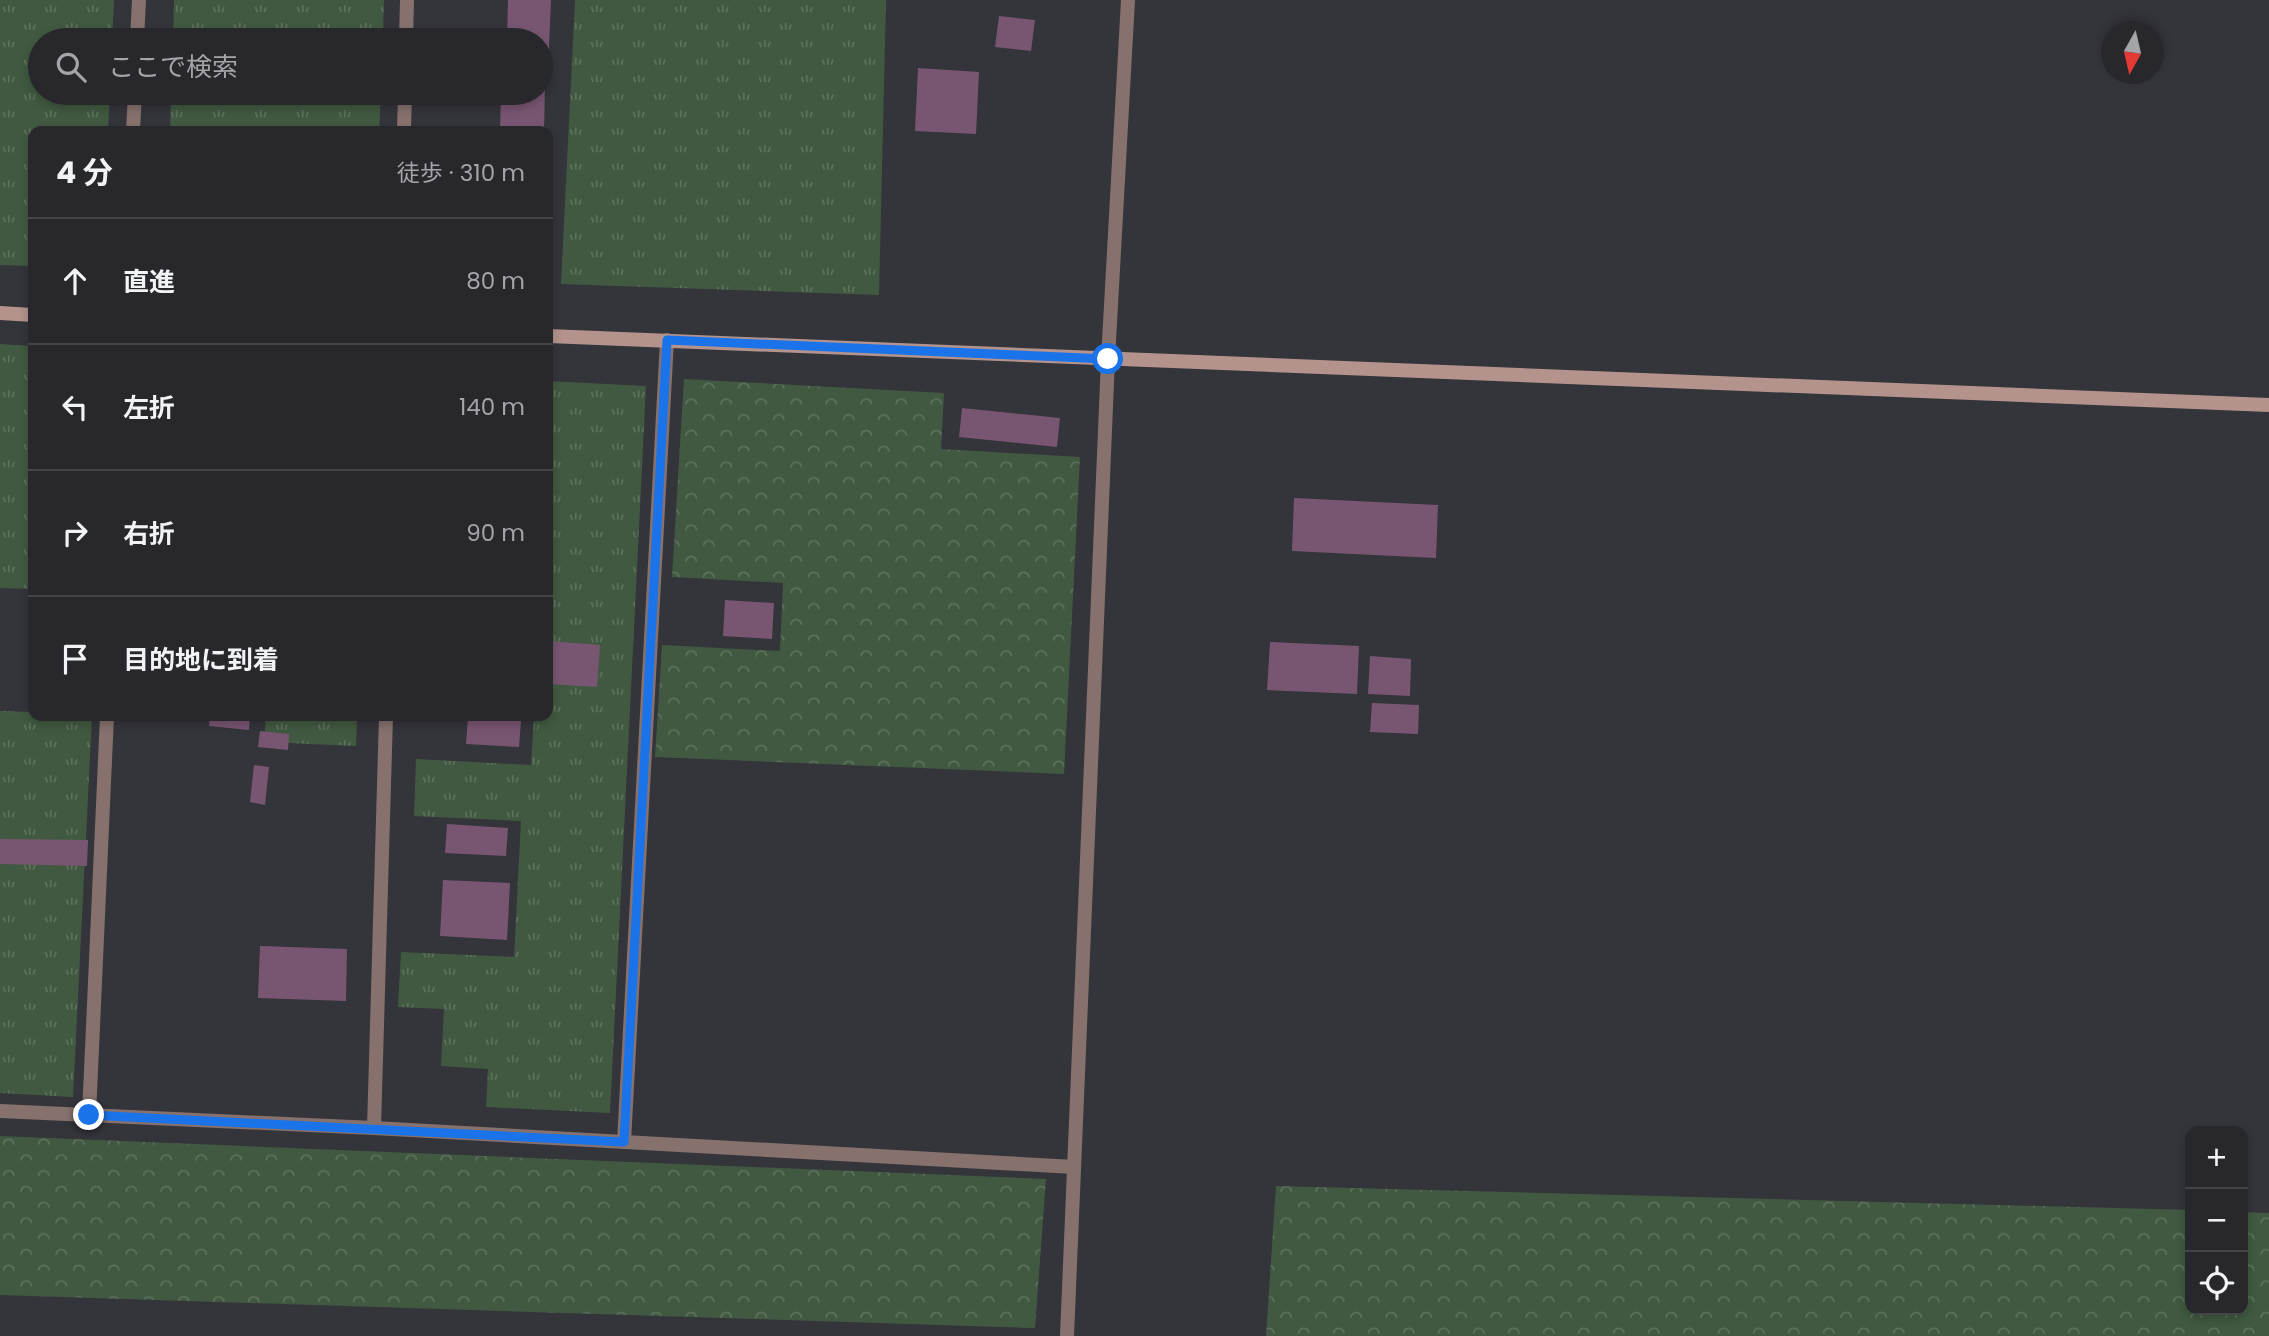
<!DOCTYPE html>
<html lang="ja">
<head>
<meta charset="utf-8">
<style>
	:root { --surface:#27272c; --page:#333338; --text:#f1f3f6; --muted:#a4a5a9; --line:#434448 }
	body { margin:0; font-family:Poppins,"Noto Sans JP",sans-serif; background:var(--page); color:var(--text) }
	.controls { position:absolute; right:21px; bottom:21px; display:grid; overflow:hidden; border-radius:14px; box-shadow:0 4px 10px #0003 }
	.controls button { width:63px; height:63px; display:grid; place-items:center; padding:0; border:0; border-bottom:2px solid var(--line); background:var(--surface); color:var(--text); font:35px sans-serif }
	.compass { position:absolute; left:2101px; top:21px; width:63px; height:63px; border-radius:50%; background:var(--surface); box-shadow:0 4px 10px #0003; rotate:188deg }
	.stop { position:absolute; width:21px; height:21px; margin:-16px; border:5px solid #1a73e8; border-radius:50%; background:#fff }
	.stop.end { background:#1a73e8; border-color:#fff; box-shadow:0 2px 7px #0008 }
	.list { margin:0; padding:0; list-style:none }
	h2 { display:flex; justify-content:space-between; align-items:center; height:91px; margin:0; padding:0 28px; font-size:30px }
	h2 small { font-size:23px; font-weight:400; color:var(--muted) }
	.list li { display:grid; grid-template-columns:46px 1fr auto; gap:21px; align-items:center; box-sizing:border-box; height:126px; padding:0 28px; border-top:2px solid var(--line) }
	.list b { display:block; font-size:26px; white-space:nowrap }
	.list em { font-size:23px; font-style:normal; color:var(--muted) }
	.icon { flex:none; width:38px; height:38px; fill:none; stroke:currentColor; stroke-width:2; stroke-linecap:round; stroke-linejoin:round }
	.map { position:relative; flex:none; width:2269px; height:1336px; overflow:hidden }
	.search { position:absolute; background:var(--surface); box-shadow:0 4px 10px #0003; left:28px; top:28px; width:525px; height:77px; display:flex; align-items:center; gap:18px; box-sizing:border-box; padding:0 24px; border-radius:38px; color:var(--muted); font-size:26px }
	.panel { position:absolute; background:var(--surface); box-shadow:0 4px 10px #0003; left:28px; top:126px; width:525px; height:595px; border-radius:14px }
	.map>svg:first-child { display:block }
	.grass { fill:url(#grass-tufts) }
	.forest { fill:url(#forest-crowns) }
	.building { fill:#785671 }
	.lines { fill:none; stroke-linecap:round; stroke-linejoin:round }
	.street { stroke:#86716d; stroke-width:14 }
	.secondary { stroke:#b3938c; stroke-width:14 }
	.route { stroke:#1a73e8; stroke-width:9 }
</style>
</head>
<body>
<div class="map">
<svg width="2269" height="1336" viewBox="0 0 2269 1336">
	<defs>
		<pattern id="grass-tufts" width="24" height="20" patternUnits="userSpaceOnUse" patternTransform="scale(1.75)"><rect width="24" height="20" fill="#415940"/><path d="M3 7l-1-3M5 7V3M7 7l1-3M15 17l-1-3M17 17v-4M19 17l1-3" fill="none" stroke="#5d715c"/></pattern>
		<pattern id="forest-crowns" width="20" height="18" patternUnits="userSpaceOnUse" patternTransform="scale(1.75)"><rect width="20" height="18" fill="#415940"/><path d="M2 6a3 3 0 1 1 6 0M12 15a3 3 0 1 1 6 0" fill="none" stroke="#5d715c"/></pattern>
	</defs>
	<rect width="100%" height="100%" fill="#34343b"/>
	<g class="grass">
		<polygon points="0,0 114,0 112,40 40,40 40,93 110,93 108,131 33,131 33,266 0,265"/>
		<polygon points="174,0 384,0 383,40 173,40"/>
		<polygon points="575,0 886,0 879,295 561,284"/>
		<polygon points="171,93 381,93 379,131 170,131"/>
		<polygon points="0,344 33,346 33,589 0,588"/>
		<polygon points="548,381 646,386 610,1113 486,1107 488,1069 441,1066 444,1009 398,1007 401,952 514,957 521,821 414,816 416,759 531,765 534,716 548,716"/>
		<polygon points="0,711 33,712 33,716 92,716 73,1097 0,1093"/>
		<polygon points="266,716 357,716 356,746 264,742"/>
	</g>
	<g class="forest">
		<polygon points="684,379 944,393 941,449 1080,457 1064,774 655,757 662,645 780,651 783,583 672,577"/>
		<polygon points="0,1136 1046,1179 1035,1328 0,1295"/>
		<polygon points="1276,1186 2190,1210 2190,1310 2243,1310 2243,1212 2269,1213 2269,1336 1266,1336"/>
	</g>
	<g class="building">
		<polygon points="508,0 551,0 548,72 541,72 541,40 507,40"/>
		<polygon points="999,16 1035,20 1031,51 995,47"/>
		<polygon points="918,68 979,72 976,134 915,131"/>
		<polygon points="541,86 545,86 544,131 500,131 501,93 541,93"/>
		<polygon points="962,408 1060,418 1057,447 959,437"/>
		<polygon points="1294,498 1438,505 1436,558 1292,551"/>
		<polygon points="725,600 774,603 772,639 723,636"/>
		<polygon points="548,641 600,645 597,687 548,684"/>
		<polygon points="1270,642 1359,646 1357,694 1267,690"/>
		<polygon points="1370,656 1411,659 1410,696 1368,694"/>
		<polygon points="1372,703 1419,705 1418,734 1370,732"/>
		<polygon points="210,716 250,716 249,730 209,726"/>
		<polygon points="468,718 521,721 519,747 466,744"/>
		<polygon points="260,731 289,734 288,750 258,747"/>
		<polygon points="254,765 269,767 265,805 250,802"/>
		<polygon points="447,824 508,828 506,856 445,853"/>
		<polygon points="0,839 88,840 87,866 0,864"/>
		<polygon points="443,880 510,883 507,940 440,936"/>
		<polygon points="260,946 347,949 346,1001 258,998"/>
	</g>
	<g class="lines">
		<g class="street">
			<polyline points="137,40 139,0"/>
			<polyline points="406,40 407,0"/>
			<polyline points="133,131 135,93"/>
			<polyline points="404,131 405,93"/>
			<polyline points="0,1111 374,1128 1074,1167"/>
			<polyline points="89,1115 107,716"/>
			<polyline points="374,1128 386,716"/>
			<polyline points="624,1142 667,340"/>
			<polyline points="1067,1336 1108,359 1128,0"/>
		</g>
		<g class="secondary">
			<polyline points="0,313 33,315"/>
			<polyline points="548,336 2269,405"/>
		</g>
	</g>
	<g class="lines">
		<polyline class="route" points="89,1115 624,1142 667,340 1108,359"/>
	</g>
</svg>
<div class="controls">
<button>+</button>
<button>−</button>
<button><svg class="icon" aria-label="locate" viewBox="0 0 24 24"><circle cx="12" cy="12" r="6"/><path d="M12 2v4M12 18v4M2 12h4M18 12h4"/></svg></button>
</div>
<svg class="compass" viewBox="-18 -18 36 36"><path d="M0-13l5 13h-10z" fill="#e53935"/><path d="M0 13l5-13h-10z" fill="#a4a5a9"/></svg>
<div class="stop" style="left:1108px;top:359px"></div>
<div class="stop end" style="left:89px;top:1115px"></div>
<div class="search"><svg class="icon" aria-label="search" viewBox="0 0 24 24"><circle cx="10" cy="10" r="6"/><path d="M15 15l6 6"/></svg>ここで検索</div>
<section class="panel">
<h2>4 分<small>徒歩 · 310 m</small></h2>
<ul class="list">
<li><svg class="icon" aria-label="ahead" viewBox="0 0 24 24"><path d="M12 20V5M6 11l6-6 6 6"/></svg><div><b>直進</b></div><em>80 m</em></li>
<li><svg class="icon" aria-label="left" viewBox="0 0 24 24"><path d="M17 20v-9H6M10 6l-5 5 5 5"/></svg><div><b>左折</b></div><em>140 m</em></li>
<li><svg class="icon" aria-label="right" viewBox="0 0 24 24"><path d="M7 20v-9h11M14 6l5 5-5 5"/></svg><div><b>右折</b></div><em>90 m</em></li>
<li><svg class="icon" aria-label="arrive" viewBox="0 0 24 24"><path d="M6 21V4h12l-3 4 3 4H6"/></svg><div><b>目的地に到着</b></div></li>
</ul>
</section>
</div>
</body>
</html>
